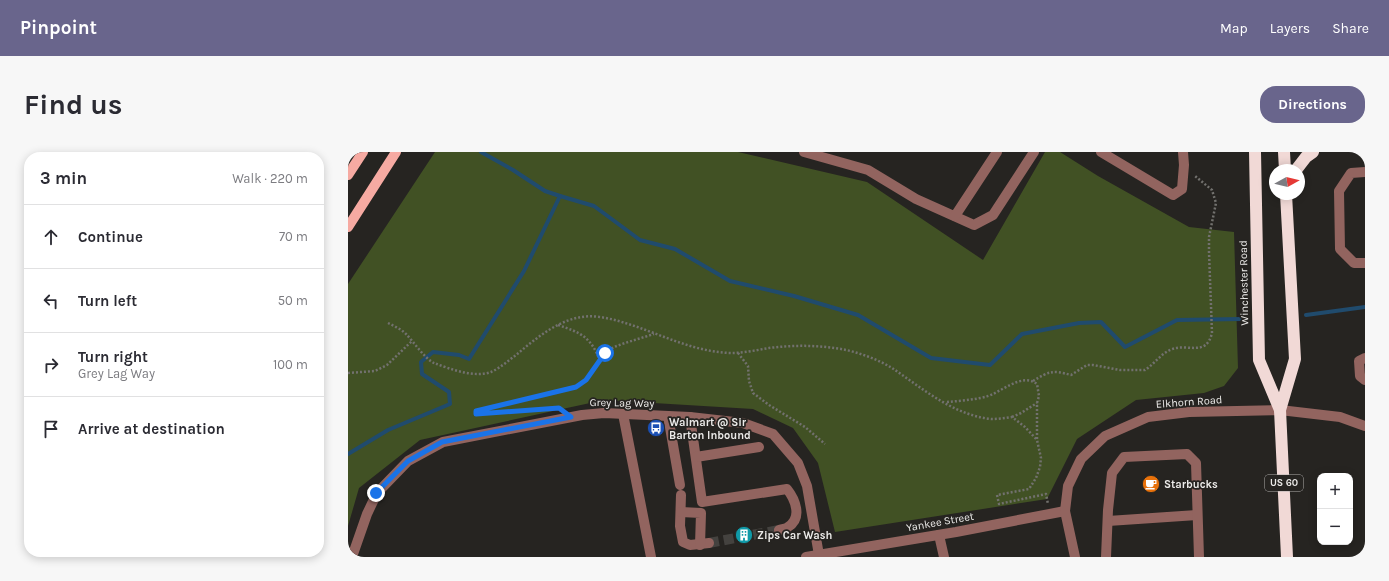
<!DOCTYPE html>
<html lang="en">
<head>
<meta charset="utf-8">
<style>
	:root { --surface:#fff; --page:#f7f7f7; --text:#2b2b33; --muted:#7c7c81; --line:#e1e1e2; --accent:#69658c }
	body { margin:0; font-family:Karla,sans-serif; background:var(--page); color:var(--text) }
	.controls { position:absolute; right:12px; bottom:12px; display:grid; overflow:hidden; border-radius:8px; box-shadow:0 2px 10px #0003 }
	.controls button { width:36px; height:36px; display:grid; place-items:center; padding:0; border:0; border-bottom:1px solid var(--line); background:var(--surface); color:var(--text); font:20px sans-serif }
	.compass { position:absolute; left:921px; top:12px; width:36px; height:36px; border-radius:50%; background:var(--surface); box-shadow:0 2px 10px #0003; rotate:82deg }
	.stop { position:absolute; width:12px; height:12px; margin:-9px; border:3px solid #1a73e8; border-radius:50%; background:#fff }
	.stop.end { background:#1a73e8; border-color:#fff; box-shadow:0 1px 4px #0008 }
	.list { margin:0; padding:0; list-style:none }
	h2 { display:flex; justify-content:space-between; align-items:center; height:52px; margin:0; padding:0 16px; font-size:17px }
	h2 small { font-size:13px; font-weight:400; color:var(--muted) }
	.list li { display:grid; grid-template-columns:26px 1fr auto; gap:12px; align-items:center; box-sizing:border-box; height:64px; padding:0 16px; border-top:1px solid var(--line) }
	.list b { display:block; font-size:15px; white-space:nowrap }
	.list p { margin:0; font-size:13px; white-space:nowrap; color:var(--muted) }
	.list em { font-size:13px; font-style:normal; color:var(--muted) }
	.icon { flex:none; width:22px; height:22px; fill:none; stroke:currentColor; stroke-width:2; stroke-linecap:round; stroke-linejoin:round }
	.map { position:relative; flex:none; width:1017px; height:405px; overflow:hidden; border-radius:16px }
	header { display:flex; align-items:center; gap:24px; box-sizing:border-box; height:56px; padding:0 20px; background:var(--accent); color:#fff }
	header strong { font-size:19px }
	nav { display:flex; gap:22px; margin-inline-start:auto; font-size:14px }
	.intro { display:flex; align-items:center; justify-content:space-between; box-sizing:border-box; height:96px; padding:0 24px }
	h1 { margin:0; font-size:28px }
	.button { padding:10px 18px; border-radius:16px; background:var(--accent); color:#fff; font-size:14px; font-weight:700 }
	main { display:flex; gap:24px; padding:0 24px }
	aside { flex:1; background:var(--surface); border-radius:16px; box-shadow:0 2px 10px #0003 }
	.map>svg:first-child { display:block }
	.green { fill:#415124 }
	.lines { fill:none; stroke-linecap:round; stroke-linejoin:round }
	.stream { stroke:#204b6d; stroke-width:4 }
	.minor-tunnel { stroke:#44423f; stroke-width:10; stroke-dasharray:10 5; stroke-linecap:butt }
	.path { stroke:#72716e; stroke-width:2.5; stroke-dasharray:2 2; stroke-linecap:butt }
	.minor { stroke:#92645f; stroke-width:10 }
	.major { stroke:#f6aaa2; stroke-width:10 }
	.highway { stroke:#f1d9d6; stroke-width:12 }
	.route { stroke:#1a73e8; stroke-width:5 }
	.labels { text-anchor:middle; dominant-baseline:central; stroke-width:3.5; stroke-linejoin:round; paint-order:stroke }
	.shield { fill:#262421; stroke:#b1afad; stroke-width:1 }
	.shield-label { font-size:10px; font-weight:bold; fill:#ecebe9 }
	.street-label { font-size:11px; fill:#ecebe9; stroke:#262421 }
	.poi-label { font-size:11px; font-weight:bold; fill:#ecebe9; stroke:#262421; text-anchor:start }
</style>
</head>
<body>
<header>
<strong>Pinpoint</strong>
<nav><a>Map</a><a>Layers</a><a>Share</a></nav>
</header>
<div class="intro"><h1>Find us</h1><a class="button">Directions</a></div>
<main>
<aside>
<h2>3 min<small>Walk · 220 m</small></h2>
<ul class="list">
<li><svg class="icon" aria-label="ahead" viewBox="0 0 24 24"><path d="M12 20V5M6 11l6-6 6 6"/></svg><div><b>Continue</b></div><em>70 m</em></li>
<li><svg class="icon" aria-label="left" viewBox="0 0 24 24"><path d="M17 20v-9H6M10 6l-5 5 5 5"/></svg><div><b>Turn left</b></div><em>50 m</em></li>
<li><svg class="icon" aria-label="right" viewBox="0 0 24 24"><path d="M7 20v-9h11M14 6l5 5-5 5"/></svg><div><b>Turn right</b><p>Grey Lag Way</p></div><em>100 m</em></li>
<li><svg class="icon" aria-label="arrive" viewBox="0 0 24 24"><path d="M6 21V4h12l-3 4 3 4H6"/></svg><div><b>Arrive at destination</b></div></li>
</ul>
</aside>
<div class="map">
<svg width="1017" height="405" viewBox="0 0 1017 405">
	<rect width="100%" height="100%" fill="#262421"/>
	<polygon class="green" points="87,0 390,0 519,30 635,108 697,0 712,0 750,24 841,75 886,80 890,216 876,234 856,241 788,248 729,287 699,347 487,380 470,311 445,276 405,257 256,248 72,288 11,336 0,374 0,132"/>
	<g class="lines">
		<g class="stream">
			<polyline points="133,0 165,18 197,39 212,44"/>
			<polyline points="958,163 1017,155"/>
			<polyline points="0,302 40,278 102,252 101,240 74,222 73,210 85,200 111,203 121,207 176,119 212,44 246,54 292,88 327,97 382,129 446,144 510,163 583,206 642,213 674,182 731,171 753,170 777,195 829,168 893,167"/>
		</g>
		<polyline class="minor-tunnel" points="361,391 431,378"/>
		<g class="path">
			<path d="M40,171c6,3 13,6 18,11 8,8 18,24 28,29 16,6 40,15 57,9 9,-4 17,-11 25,-17 24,-20 51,-43 84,-38 45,7 84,35 132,36 12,0 25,-3 37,-5 24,-3 48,-3 72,1 17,3 36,10 51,19 30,20 61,47 99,51 7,0 14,-1 21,-2l13,10 12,13"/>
			<path d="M210,173c24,8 32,12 42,35"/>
			<polyline points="390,201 400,214 401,229 405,241 421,253 457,275 477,292"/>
			<polyline points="0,221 27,219 39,213 64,189"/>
			<path d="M685,229c16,-10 20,-11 38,-6l16,-10h6l27,5h25c9,-6 16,-16 25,-20 17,-8 36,8 42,-17l-3,-81v-15l7,-34 -4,-13 -17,-14"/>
			<path d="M599,250c12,-1 25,-2 38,-5 16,-4 36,-25 52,-13l2,12 -2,7v37l4,18 -1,9 -4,11 -7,11 -32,6 2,9 47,-10 2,10"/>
			<polyline points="193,258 128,262 128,259 228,235 238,228 257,201 266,195 277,191 306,182"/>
			<polyline points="664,265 673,261 689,251"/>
		</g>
		<g class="minor">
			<polyline points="456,0 520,18 568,47 626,73 645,63 686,0"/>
			<polyline points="753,0 825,43 834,37 836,13 835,0"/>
			<polyline points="1017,20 1003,21 991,39 992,97 1006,111 1017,111"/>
			<polyline points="607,64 649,0"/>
			<polyline points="1017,206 1011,209 1012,224 1017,228"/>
			<polyline points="275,262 303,405"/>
			<polyline points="320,264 332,333"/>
			<path d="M342,265l12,85 85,-13c8,10 16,29 1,38 -2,2 -6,2 -9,3"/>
			<polyline points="348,305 411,295"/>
			<polyline points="333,343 332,374 335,390 342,393 361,391"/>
			<polyline points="333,360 353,361 352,393"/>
			<polyline points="760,369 849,363"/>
			<polyline points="591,383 596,405"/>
			<polyline points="4,405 19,362 29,341 60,309 95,290 234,263 256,261 342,265 395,271 425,282 450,311 459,334 471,403"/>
			<polyline points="458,405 608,380 717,359"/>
			<polyline points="727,405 717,359 720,334 733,307 757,284 800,265 841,260 932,258 992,265 1017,274"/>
			<polyline points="758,405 760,358 764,321 776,305 839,302 848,311 851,405"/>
		</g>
		<g class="major">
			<polyline points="0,23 15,0"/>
			<polyline points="0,75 48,0"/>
		</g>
		<g class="highway">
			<polyline points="907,0 911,208 932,258"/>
			<polyline points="936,0 937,18"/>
			<polyline points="948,18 958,5 965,0"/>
			<polyline points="938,42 947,207 932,258 939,405"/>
		</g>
	</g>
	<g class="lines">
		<polyline class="route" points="28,341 60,309 94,290 223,265 211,256 128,262 128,259 228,235 238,228 257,201"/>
	</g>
	<defs>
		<symbol id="bus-disc" viewBox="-11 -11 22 22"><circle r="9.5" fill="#1a4fb4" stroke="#262421"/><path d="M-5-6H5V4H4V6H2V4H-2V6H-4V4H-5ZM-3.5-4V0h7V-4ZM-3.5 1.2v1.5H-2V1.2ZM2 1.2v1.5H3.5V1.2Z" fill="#fff"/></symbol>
		<symbol id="cafe-disc" viewBox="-11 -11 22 22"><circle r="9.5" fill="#e8710a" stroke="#262421"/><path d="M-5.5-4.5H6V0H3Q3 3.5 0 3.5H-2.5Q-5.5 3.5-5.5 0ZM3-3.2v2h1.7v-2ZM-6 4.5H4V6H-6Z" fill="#fff"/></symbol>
		<symbol id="building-disc" viewBox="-11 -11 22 22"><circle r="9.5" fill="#0f9aa8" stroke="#262421"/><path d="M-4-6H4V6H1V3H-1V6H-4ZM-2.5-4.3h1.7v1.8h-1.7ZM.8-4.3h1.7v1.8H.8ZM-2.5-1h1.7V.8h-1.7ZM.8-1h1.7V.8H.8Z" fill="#fff"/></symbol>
	</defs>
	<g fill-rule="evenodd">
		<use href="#bus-disc" x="298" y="266" width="20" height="20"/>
		<use href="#cafe-disc" x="793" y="322" width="20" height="20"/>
		<use href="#building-disc" x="386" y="373" width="20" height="20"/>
	</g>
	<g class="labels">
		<rect class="shield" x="917" y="323" width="38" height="16" rx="3"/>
		<g class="shield-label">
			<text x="936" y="331">US 60</text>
		</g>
		<g class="street-label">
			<text transform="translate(896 131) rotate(-91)">Winchester Road</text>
			<text transform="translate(841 250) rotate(-4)">Elkhorn Road</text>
			<text transform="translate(274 251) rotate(1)">Grey Lag Way</text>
			<text transform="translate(592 370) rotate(-10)">Yankee Street</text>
		</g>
		<g class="poi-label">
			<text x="321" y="270">Walmart @ Sir<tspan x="321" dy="13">Barton Inbound</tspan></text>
			<text x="816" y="332">Starbucks</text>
			<text x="409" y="383">Zips Car Wash</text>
		</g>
	</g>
</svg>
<div class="controls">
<button>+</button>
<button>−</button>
</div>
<svg class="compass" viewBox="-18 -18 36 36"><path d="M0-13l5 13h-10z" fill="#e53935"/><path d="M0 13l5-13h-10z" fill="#7c7c81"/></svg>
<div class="stop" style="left:257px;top:201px"></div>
<div class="stop end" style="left:28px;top:341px"></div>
</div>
</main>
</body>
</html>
